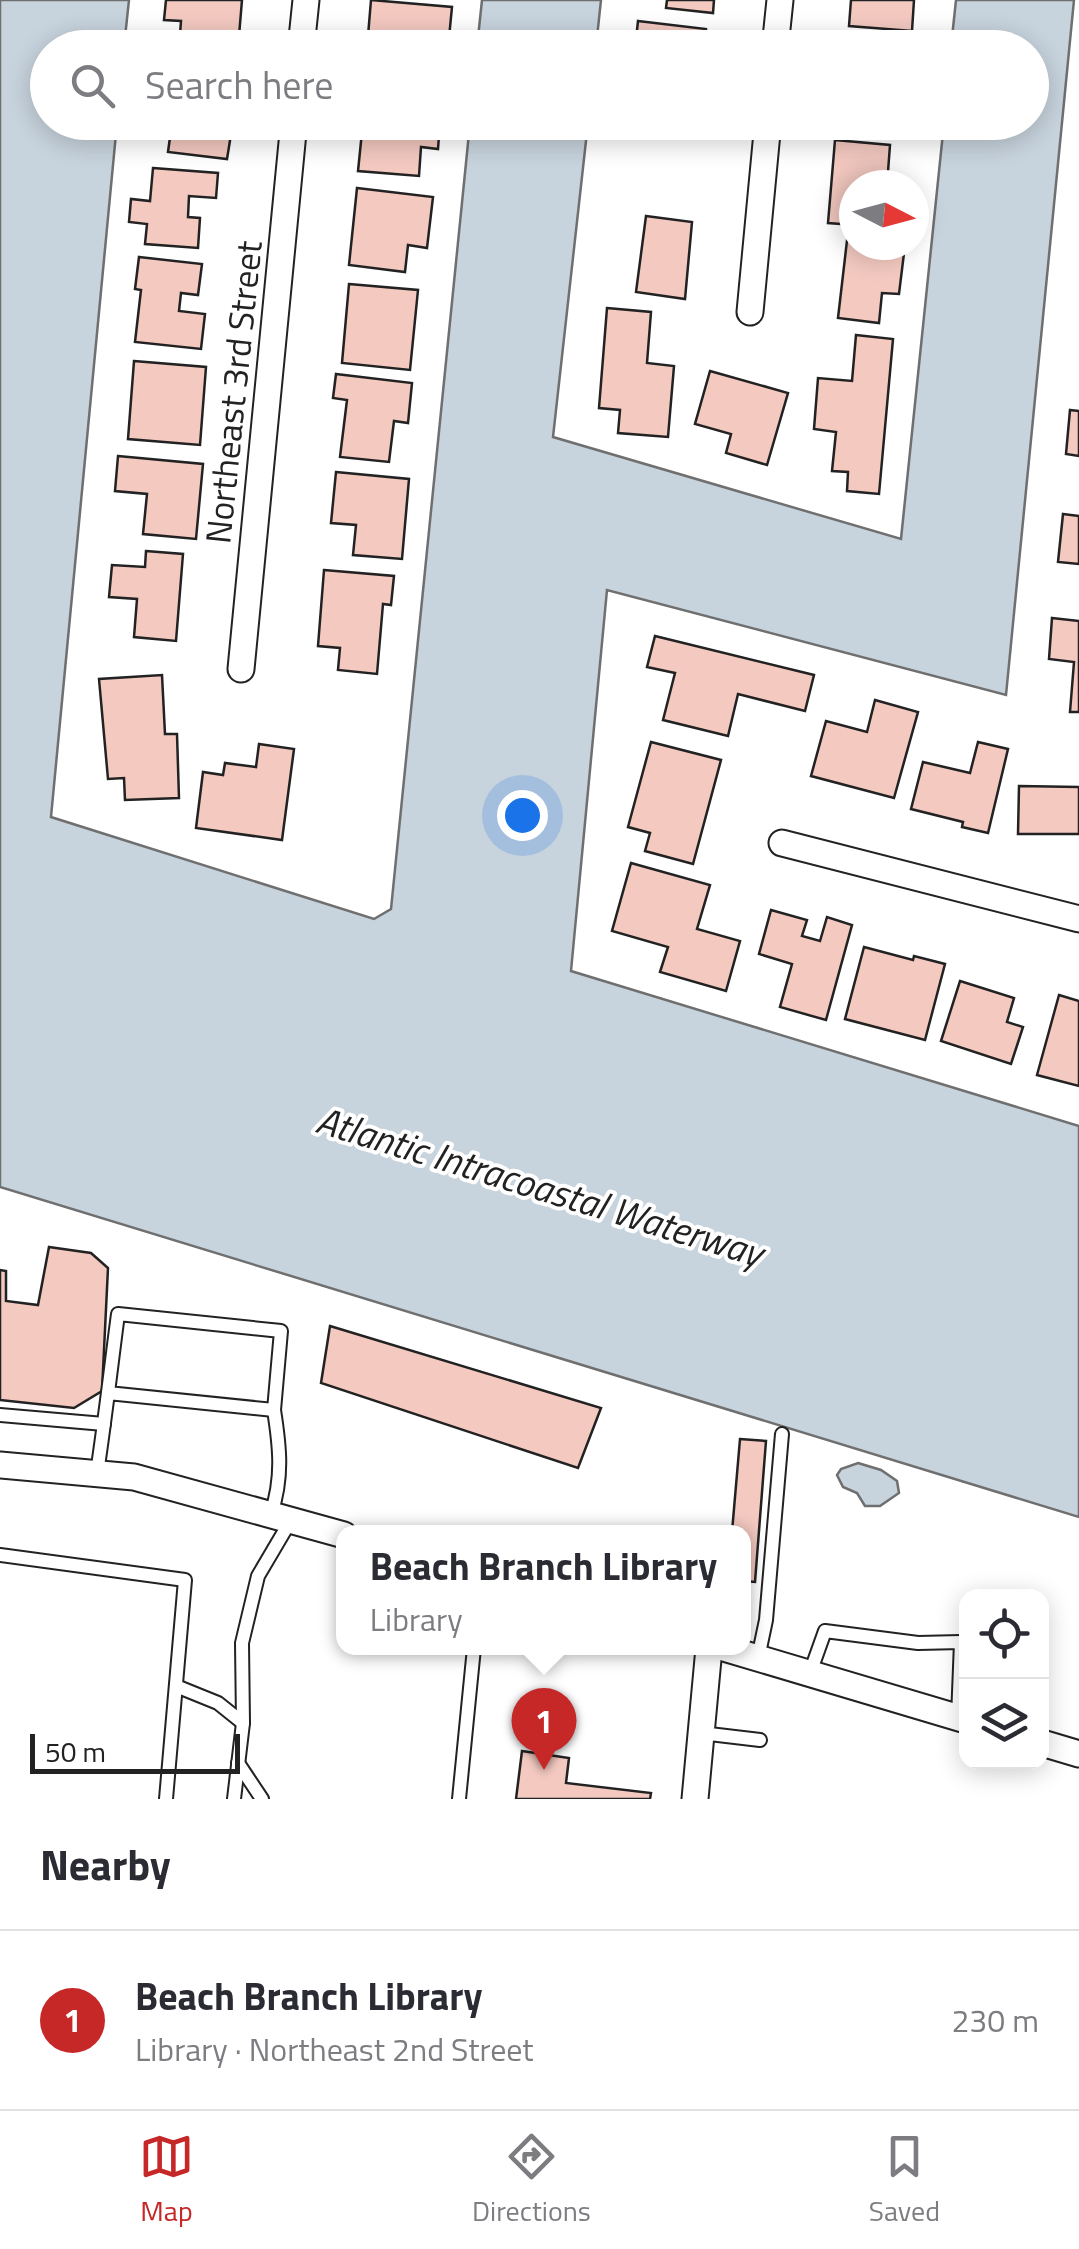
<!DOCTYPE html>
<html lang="en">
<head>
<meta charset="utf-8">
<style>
	:root { --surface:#fff; --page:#f7f7f7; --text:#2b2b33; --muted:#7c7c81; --line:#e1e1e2; --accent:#c62828 }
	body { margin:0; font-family:"Titillium Web",sans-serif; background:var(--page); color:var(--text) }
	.controls { position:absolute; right:30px; bottom:30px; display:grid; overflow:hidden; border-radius:20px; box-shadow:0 5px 25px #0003 }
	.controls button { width:90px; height:90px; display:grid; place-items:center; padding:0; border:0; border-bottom:2px solid var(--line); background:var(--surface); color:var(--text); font:50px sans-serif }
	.compass { position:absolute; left:839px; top:170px; width:90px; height:90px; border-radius:50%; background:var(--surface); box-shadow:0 5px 25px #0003; rotate:96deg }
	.scale { position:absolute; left:30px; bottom:25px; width:210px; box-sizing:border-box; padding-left:10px; border:5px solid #222; border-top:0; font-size:28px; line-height:35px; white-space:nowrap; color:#222; -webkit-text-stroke:8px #fff; paint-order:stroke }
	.you { position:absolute; left:522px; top:815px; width:35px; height:35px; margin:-25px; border:8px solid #fff; border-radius:50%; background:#1a73e8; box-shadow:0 0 0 15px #1a73e833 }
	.badge { display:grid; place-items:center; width:65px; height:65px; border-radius:50%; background:var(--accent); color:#fff; font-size:32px; font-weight:700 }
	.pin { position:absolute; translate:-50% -82px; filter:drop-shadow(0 2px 5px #0008) }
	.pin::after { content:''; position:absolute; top:52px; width:35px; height:30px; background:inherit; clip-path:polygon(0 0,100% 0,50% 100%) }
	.popup { position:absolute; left:336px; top:1525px; width:415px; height:130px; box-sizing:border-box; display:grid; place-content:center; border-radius:20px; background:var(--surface); filter:drop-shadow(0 2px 8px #0005); font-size:32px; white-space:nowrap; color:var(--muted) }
	.popup b { font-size:38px; color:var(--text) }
	.popup::after { content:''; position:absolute; left:50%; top:100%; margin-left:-20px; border:20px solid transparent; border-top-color:var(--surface) }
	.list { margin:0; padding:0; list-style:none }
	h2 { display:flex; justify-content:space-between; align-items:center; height:130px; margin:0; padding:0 40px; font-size:42px }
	h2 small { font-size:32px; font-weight:400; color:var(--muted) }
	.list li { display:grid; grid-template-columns:65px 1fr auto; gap:30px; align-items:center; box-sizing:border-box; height:180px; padding:0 40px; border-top:2px solid var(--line) }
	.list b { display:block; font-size:38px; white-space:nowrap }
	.list p { margin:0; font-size:32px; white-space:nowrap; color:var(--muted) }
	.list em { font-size:32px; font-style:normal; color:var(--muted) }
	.icon { flex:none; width:55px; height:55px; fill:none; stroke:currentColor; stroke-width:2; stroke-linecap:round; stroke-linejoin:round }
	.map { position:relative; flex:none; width:1079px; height:1799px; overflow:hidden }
	.search { position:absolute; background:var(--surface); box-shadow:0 5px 25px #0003; left:30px; right:30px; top:30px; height:110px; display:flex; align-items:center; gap:25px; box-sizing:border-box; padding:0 35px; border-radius:55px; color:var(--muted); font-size:38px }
	.sheet { height:310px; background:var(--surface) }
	nav { display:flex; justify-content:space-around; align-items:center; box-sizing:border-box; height:140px; border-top:2px solid var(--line); background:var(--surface); font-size:28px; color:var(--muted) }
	nav a { display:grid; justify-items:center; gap:5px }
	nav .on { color:var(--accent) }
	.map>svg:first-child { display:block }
	.water { fill:#c7d3dd; stroke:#6f6f6f; stroke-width:2.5 }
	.building { fill:#f3c9c0; stroke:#222; stroke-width:2.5 }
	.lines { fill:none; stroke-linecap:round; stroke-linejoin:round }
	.service-casing { stroke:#222; stroke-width:16 }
	.minor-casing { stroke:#222; stroke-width:29 }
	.service { stroke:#fff; stroke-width:12 }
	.minor { stroke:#fff; stroke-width:25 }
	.labels { text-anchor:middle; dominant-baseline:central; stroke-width:8; stroke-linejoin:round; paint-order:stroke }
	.street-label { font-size:35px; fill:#222; stroke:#fff }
	.water-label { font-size:38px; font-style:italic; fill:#222; stroke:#fff }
</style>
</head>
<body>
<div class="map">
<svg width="1079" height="1799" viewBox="0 0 1079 1799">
	<rect width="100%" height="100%" fill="#fff"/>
	<g class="water">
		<polygon points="0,0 129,0 124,47 48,48 48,122 117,123 51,817 374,919 391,909 470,123 588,123 553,437 901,539 944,123 1032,122 1032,48 951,47 956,0 1074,0 1006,695 607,590 571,971 1079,1126 1079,1517 0,1187"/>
		<polygon points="482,0 601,0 596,47 477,47"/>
		<polygon points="858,1463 881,1470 897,1481 899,1493 880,1506 865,1506 857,1493 843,1487 837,1475 841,1469"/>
	</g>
	<g class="building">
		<polygon points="166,0 242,0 238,48 179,48 181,21 164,20"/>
		<polygon points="371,0 452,7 448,48 367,48"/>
		<polygon points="667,0 714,0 713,13 666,8"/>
		<polygon points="851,0 914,0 912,31 849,26"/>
		<polygon points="638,21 706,29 704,48 635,48"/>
		<polygon points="852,41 919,47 919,48 851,48"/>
		<polygon points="165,122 233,122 227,159 168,152 172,123"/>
		<polygon points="363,122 440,122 438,149 421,147 419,176 358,171"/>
		<polygon points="850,122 904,122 904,128"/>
		<polygon points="835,140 890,145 887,185 854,185 854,225 828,223"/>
		<polygon points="153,168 218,173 216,198 189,196 188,217 200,218 198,248 145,244 147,224 129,222 131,199 150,201"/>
		<polygon points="357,188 433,197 427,248 408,245 405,272 349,265"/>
		<polygon points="646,216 692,222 685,299 636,292"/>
		<polygon points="848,232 854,233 854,245 905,245 899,294 882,293 879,323 838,318"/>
		<polygon points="139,257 202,264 198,295 181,293 179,311 205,314 201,349 135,342 141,290 135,289"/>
		<polygon points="349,284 418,290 410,370 342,363"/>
		<polygon points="607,308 651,312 647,363 674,366 668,437 618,433 620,410 599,408"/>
		<polygon points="856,335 893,339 879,494 847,491 848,472 832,471 836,432 814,429 818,378 852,381"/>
		<polygon points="134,361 206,367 200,445 128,439"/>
		<polygon points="710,371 788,393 767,465 726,453 731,434 695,424"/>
		<polygon points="336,374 412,383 408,423 394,421 389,462 340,457 347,400 333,398"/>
		<polygon points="1070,410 1079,411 1079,456 1066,454"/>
		<polygon points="118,456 203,464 196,539 143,534 147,494 115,491"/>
		<polygon points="336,472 409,479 402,559 353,555 356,525 331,523"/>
		<polygon points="1063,514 1079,516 1079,564 1058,562"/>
		<polygon points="146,551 183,554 176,641 134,637 137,599 109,597 112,565 145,567"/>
		<polygon points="324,570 394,576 391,605 383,604 377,674 338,670 340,648 318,646"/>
		<polygon points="1052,618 1079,621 1079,712 1070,712 1074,662 1049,659"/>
		<polygon points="655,636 814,675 805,711 738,694 728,736 663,720 675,673 647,667"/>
		<polygon points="162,675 165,734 177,734 179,798 125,800 124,778 108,779 99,679"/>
		<polygon points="875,700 918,712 894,798 811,776 826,721 867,732"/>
		<polygon points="651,742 721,760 693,864 645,851 650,833 628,827"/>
		<polygon points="978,742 1008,749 988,833 962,827 963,822 911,809 923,762 970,773"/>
		<polygon points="259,744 294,749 282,840 196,828 203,772 223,775 225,763 256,767"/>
		<polygon points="1019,786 1079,787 1079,834 1018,834"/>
		<polygon points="631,863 710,885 697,929 740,941 726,991 660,972 668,947 612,931"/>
		<polygon points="771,910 807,920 802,936 820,941 827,917 852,925 826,1020 780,1007 792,964 759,954"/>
		<polygon points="864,947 913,960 914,956 945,964 925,1040 845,1019"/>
		<polygon points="960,981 1014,998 1007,1022 1023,1027 1011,1064 941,1041"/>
		<polygon points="1059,995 1079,1001 1079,1086 1037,1075"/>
		<polygon points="49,1247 91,1253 108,1268 102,1391 74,1408 0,1400 0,1270 6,1271 6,1301 38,1305"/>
		<polygon points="330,1326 601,1408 578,1468 321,1383"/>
		<polygon points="740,1439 766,1441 755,1582 744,1581 744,1532 732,1532"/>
		<polygon points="522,1751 569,1758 566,1783 651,1793 650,1799 516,1799"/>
	</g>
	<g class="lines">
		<defs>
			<g id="service">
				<polyline points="0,1415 104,1424"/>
				<path d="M97,1473c8,-53 14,-106 21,-159l163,17 -7,79 -166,-17"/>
				<path d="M271,1514c12,-36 9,-66 3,-104"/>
				<polyline points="0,1555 185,1580 166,1799"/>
				<polyline points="758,1658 766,1620 782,1434"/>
				<polyline points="810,1673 825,1631 918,1643 961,1642 958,1718"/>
				<polyline points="176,1686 218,1703 243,1723"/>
				<polyline points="701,1733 760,1740"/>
				<polyline points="238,1763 262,1799"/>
				<polyline points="234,1799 243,1723 242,1643 258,1576 291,1520"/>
				<polyline points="459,1799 474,1648"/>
			</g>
			<g id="minor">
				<polyline points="301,48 306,0"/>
				<polyline points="775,48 780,0"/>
				<polyline points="750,312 768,122"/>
				<polyline points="241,669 294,122"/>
				<polyline points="782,843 1079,919"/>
				<polyline points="0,1465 134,1477 344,1535"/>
				<polyline points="724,1648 966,1720"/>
				<polyline points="1042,1743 1079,1754"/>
				<polyline points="695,1799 709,1648"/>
			</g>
		</defs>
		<use href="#service" class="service-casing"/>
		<use href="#minor" class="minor-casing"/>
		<use href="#service" class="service"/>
		<use href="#minor" class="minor"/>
	</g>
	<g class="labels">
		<g class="street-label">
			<text transform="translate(233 392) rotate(-84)">Northeast 3rd Street</text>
		</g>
		<g class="water-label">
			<text transform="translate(540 1186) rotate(17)">Atlantic Intracoastal Waterway</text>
		</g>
	</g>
</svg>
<div class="controls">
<button><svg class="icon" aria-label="locate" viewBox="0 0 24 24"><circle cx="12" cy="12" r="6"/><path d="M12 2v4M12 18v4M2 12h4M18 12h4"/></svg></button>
<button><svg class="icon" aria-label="layers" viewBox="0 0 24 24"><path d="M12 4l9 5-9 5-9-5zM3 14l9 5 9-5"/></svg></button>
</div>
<svg class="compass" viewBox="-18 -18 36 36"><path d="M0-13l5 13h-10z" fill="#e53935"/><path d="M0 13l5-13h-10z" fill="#7c7c81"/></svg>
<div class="scale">50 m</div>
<div class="you"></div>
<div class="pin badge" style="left:544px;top:1770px">1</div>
<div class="popup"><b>Beach Branch Library</b>Library</div>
<div class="search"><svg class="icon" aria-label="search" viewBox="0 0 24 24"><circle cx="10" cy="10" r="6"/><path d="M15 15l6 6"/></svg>Search here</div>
</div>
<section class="sheet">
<h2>Nearby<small></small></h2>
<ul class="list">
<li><span class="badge">1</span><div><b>Beach Branch Library</b><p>Library · Northeast 2nd Street</p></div><em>230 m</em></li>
</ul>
</section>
<nav>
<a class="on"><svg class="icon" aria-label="map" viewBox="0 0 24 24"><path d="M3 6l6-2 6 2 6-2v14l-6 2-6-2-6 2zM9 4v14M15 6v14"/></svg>Map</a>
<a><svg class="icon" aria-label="directions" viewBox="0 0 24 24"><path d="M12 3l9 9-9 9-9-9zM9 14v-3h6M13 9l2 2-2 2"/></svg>Directions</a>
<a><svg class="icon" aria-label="saved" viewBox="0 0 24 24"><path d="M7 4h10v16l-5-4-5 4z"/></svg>Saved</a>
</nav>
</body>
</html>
